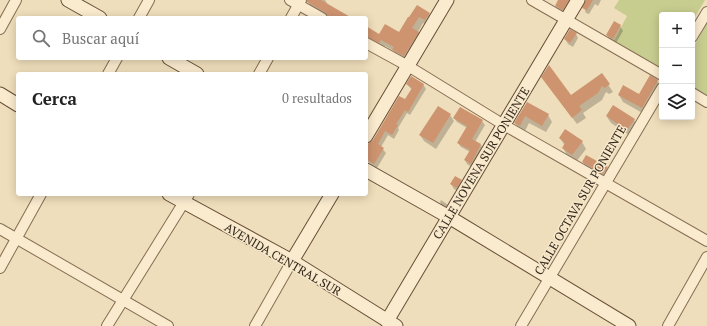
<!DOCTYPE html>
<html lang="es">
<head>
<meta charset="utf-8">
<style>
	:root { --surface:#fff; --page:#f6f6f6; --text:#222; --muted:#767676; --line:#e0e0e0 }
	body { margin:0; font-family:"PT Serif",serif; background:var(--page); color:var(--text) }
	.controls { position:absolute; right:12px; top:12px; display:grid; overflow:hidden; border-radius:4px; box-shadow:0 2px 10px #0003 }
	.controls button { width:36px; height:36px; display:grid; place-items:center; padding:0; border:0; border-bottom:1px solid var(--line); background:var(--surface); color:var(--text); font:20px sans-serif }
	.list { margin:0; padding:0; list-style:none }
	h2 { display:flex; justify-content:space-between; align-items:center; height:52px; margin:0; padding:0 16px; font-size:17px }
	h2 small { font-size:13px; font-weight:400; color:var(--muted) }
	.icon { flex:none; width:22px; height:22px; fill:none; stroke:currentColor; stroke-width:2; stroke-linecap:round; stroke-linejoin:round }
	.map { position:relative; flex:none; width:707px; height:326px; overflow:hidden }
	.search { position:absolute; background:var(--surface); box-shadow:0 2px 10px #0003; left:16px; top:16px; width:352px; height:44px; display:flex; align-items:center; gap:10px; box-sizing:border-box; padding:0 14px; border-radius:4px; color:var(--muted); font-size:15px }
	.panel { position:absolute; background:var(--surface); box-shadow:0 2px 10px #0003; left:16px; top:72px; width:352px; height:124px; border-radius:4px }
	.map>svg:first-child { display:block }
	.green { fill:#c7cc8f }
	.shadow { fill:#0003 }
	.building { fill:#ce9470 }
	.lines { fill:none; stroke-linecap:round; stroke-linejoin:round }
	.street-casing { stroke:#866e55; stroke-width:12 }
	.secondary-casing { stroke:#684f38; stroke-width:15 }
	.street { stroke:#faebce; stroke-width:10 }
	.secondary { stroke:#faebce; stroke-width:13 }
	.labels { text-anchor:middle; dominant-baseline:central; stroke-width:3; stroke-linejoin:round; paint-order:stroke }
	.street-label { font-size:12px; fill:#35261a; stroke:#f6e8cb }
</style>
</head>
<body>
<div class="map">
<svg width="707" height="326" viewBox="0 0 707 326">
	<rect width="100%" height="100%" fill="#efdebb"/>
	<g class="green">
		<polygon points="619,0 705,0 692,22 692,15 662,15 662,68 614,41 627,16 614,8"/>
		<polygon points="707,23 707,95 692,87 692,50"/>
	</g>
	<g class="shadow">
		<polygon points="311,0 325,0 328,5 350,18 328,18 313,10 309,3"/>
		<polygon points="560,0 573,0 565,13 559,10 556,6"/>
		<polygon points="587,0 601,0 598,6 595,4 589,14 586,13 584,8"/>
		<polygon points="429,14 433,21 429,27 423,23 418,32 422,40 408,63 397,57 394,51 385,46 383,49 366,43 366,28 380,36 399,33 408,18"/>
		<polygon points="614,23 620,26 623,31 616,43 610,40 607,35"/>
		<polygon points="576,34 578,38 573,47 568,44 565,39"/>
		<polygon points="601,74 613,92 609,94 606,92 602,100 583,113 586,118 577,124 547,84 571,96"/>
		<polygon points="657,81 661,88 646,115 623,102 619,95 640,95"/>
		<polygon points="407,84 423,84 426,89 410,115 407,113 398,128 399,130 394,139 388,135 381,147 386,153 377,168 368,162 366,159 366,145 370,144 406,101 412,90"/>
		<polygon points="527,103 548,115 552,122 546,132 529,123 524,133 519,130 515,123"/>
		<polygon points="450,115 454,121 436,149 424,141 420,135"/>
		<polygon points="607,117 634,120 638,126 632,137 611,123"/>
		<polygon points="454,118 482,121 485,125 475,142 481,145 483,150 473,168 467,164 465,160 470,152 461,147 458,143 467,128 457,122"/>
		<polygon points="560,138 582,142 586,149 576,162 567,155 563,148 565,146"/>
		<polygon points="583,162 607,167 610,172 606,178 586,167"/>
		<polygon points="461,181 463,185 459,192 454,189 451,184"/>
		<polygon points="441,200 447,204 450,209 449,210 442,206 440,202"/>
	</g>
	<g class="building">
		<polygon points="307,0 321,0 352,18 330,18 325,12 307,2"/>
		<polygon points="558,0 569,0 563,10 555,6"/>
		<polygon points="586,0 593,0 587,10 582,8"/>
		<polygon points="417,5 430,13 425,20 419,17 412,28 419,32 404,56 392,50 394,47 381,40 379,43 366,37 366,26 379,34 385,24 399,32 408,17 409,17"/>
		<polygon points="614,21 621,25 613,39 606,35"/>
		<polygon points="570,29 577,33 570,43 564,39"/>
		<polygon points="549,65 571,95 602,73 610,84 605,88 602,86 598,93 579,106 582,110 572,118 541,77"/>
		<polygon points="650,75 658,80 642,108 618,95 623,85 639,94"/>
		<polygon points="411,76 424,84 408,112 405,110 396,124 398,125 392,135 385,131 378,144 384,148 374,164 366,159 366,145 373,140 399,96 405,99 412,88 406,84"/>
		<polygon points="527,102 549,114 542,126 525,116 520,126 514,123"/>
		<polygon points="613,105 635,119 627,130 606,116"/>
		<polygon points="438,106 451,114 433,143 419,135"/>
		<polygon points="460,107 483,120 472,139 481,144 471,164 464,160 470,150 457,143 467,126 453,118"/>
		<polygon points="565,129 583,141 572,155 562,148 565,143 559,138"/>
		<polygon points="586,155 608,167 603,174 582,162"/>
		<polygon points="455,176 462,180 457,188 450,184"/>
	</g>
	<g class="lines">
		<defs>
			<g id="street">
				<polyline points="290,0 322,18"/>
				<polyline points="532,0 662,75"/>
				<polyline points="139,18 149,0"/>
				<polyline points="291,18 301,0"/>
				<polyline points="0,29 16,0"/>
				<polyline points="692,37 707,12"/>
				<polyline points="366,43 408,66 504,125 707,241"/>
				<polyline points="108,74 117,58"/>
				<polyline points="259,74 268,58"/>
				<polyline points="692,93 707,102"/>
				<polyline points="0,229 168,326"/>
				<polyline points="0,268 41,194"/>
				<polyline points="107,326 189,194"/>
				<polyline points="255,326 292,261"/>
				<polyline points="521,326 662,88"/>
				<polyline points="668,326 707,257"/>
			</g>
			<g id="secondary">
				<polyline points="68,0 100,18"/>
				<polyline points="169,58 197,74"/>
				<polyline points="0,94 18,105"/>
				<polyline points="366,136 447,0"/>
				<polyline points="366,170 449,217 629,326"/>
				<polyline points="169,194 292,261 396,326"/>
				<polyline points="292,261 332,194"/>
				<polyline points="387,321 578,0"/>
			</g>
		</defs>
		<use href="#street" class="street-casing"/>
		<use href="#secondary" class="secondary-casing"/>
		<use href="#street" class="street"/>
		<use href="#secondary" class="secondary"/>
	</g>
	<g class="labels">
		<g class="street-label">
			<text transform="translate(481 163) rotate(-59)">CALLE NOVENA SUR PONIENTE</text>
			<text transform="translate(580 200) rotate(-60)">CALLE OCTAVA SUR PONIENTE</text>
			<text transform="translate(283 259) rotate(30)">AVENIDA CENTRAL SUR</text>
		</g>
	</g>
</svg>
<div class="controls">
<button>+</button>
<button>−</button>
<button><svg class="icon" aria-label="layers" viewBox="0 0 24 24"><path d="M12 4l9 5-9 5-9-5zM3 14l9 5 9-5"/></svg></button>
</div>
<div class="search"><svg class="icon" aria-label="search" viewBox="0 0 24 24"><circle cx="10" cy="10" r="6"/><path d="M15 15l6 6"/></svg>Buscar aquí</div>
<section class="panel">
<h2>Cerca<small>0 resultados</small></h2>
<ul class="list">
</ul>
</section>
</div>
</body>
</html>
